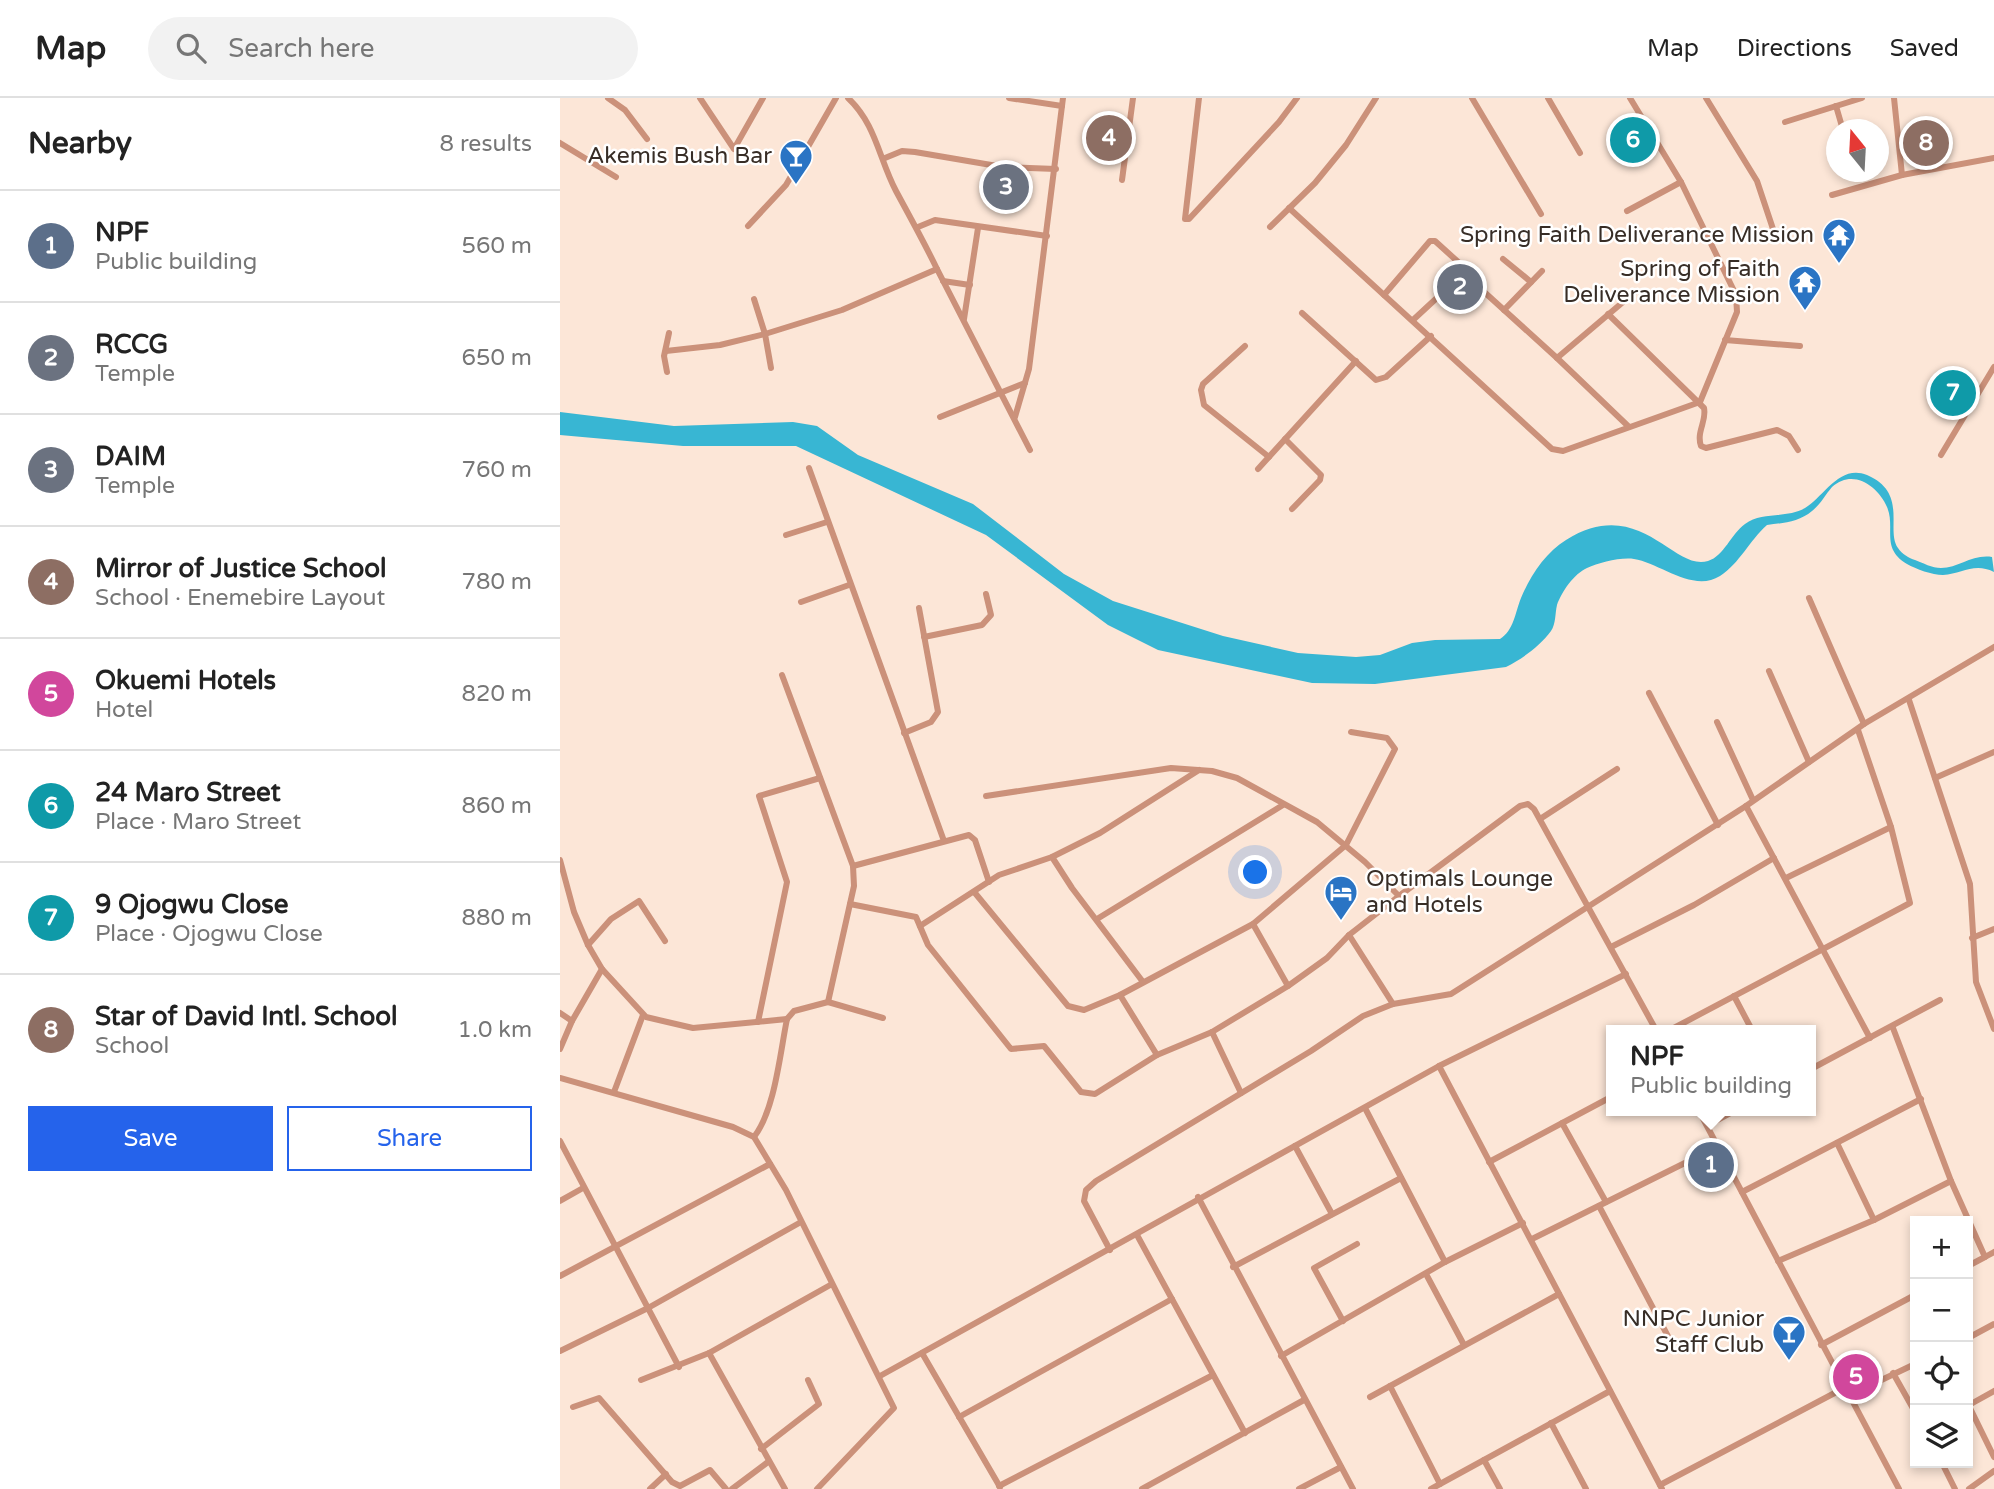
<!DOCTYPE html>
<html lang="en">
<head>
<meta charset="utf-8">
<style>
	:root { --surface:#fff; --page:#f2f2f2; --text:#222; --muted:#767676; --line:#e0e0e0; --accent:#2563eb }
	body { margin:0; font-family:"Varela Round",sans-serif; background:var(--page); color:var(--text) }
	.controls { position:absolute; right:21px; bottom:21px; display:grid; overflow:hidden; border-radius:0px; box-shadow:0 4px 10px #0003 }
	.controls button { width:63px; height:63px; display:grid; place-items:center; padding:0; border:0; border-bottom:2px solid var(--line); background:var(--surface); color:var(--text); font:35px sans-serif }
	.compass { position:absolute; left:1266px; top:21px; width:63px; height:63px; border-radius:50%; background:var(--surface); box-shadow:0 4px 10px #0003; rotate:342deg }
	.you { position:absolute; left:696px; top:775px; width:24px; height:24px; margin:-18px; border:5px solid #fff; border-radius:50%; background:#1a73e8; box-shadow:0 0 0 10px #1a73e833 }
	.badge { display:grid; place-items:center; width:46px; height:46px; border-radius:50%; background:var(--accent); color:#fff; font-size:23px; font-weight:700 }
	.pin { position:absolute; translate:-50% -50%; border:4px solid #fff; box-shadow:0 2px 7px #0006 }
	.popup { position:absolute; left:1046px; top:927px; width:210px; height:91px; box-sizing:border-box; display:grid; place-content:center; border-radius:0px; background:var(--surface); filter:drop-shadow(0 2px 5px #0005); font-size:23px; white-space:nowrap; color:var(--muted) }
	.popup b { font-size:26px; color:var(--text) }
	.popup::after { content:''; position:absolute; left:50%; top:100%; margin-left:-14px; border:14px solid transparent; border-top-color:var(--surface) }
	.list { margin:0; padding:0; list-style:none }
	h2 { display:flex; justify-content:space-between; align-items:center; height:91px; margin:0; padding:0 28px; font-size:30px }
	h2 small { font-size:23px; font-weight:400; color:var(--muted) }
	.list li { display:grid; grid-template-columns:46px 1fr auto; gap:21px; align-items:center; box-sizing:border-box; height:112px; padding:0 28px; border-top:2px solid var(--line) }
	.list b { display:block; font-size:26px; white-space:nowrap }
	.list p { margin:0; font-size:23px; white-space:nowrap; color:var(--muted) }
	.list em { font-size:23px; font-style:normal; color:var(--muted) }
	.actions { display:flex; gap:14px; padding:21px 28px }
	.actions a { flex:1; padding:16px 0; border:2px solid var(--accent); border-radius:0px; text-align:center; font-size:24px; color:var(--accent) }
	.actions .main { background:var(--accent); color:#fff }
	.icon { flex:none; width:38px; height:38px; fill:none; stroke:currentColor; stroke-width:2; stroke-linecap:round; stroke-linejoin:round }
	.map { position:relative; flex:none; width:1434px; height:1391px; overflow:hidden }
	header { display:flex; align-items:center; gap:42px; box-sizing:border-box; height:98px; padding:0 35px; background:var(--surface); border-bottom:2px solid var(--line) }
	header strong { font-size:33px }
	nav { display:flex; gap:38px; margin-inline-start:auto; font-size:24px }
	.search { width:490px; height:63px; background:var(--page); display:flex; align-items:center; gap:18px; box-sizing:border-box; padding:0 24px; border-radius:38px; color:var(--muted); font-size:26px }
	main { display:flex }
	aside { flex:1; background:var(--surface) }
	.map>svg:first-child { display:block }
	.water { fill:#38b6d3 }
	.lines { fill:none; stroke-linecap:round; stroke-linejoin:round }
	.minor { stroke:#cb917a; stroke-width:6 }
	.labels { text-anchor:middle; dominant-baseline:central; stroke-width:5; stroke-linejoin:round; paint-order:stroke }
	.poi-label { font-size:23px; fill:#372d26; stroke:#fff; text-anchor:end }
</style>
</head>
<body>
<header>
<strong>Map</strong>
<div class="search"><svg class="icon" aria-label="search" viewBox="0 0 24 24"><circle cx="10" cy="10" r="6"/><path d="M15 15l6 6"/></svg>Search here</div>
<nav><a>Map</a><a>Directions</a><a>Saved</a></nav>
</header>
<main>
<aside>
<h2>Nearby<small>8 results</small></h2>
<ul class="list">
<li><span class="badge" style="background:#5c6f8a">1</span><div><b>NPF</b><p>Public building</p></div><em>560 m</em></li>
<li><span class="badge" style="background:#6b7280">2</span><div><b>RCCG</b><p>Temple</p></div><em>650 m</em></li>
<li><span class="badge" style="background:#6b7280">3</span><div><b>DAIM</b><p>Temple</p></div><em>760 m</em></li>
<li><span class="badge" style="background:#8d6e63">4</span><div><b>Mirror of Justice School</b><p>School · Enemebire Layout</p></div><em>780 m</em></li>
<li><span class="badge" style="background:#d1479c">5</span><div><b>Okuemi Hotels</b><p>Hotel</p></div><em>820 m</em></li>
<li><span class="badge" style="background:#0f9aa8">6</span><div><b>24 Maro Street</b><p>Place · Maro Street</p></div><em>860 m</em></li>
<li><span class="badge" style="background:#0f9aa8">7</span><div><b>9 Ojogwu Close</b><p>Place · Ojogwu Close</p></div><em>880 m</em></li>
<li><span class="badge" style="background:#8d6e63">8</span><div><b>Star of David Intl. School</b><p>School</p></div><em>1.0 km</em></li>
</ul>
<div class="actions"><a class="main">Save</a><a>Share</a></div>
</aside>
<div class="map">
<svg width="1434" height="1391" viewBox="0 0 1434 1391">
	<rect width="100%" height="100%" fill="#fce6d7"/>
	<path class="water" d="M0,314l114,14 119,-4 24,4 41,29 115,49 91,70 49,27 110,35 75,17 58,4 24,-2 32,-12 23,-3 65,-1c14,-9 15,-26 21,-41 9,-22 25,-46 45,-58 74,-46 107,32 142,21 16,-5 23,-27 37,-37 17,-13 41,-5 60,-16 19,-11 34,-44 62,-33 42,18 18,55 31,73 4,6 11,10 17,12 8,3 17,8 26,8 18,0 31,-14 51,-11l2,15c-20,-10 -32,2 -51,3 -11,0 -27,-6 -36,-11 -27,-16 -11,-36 -20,-57 -9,-21 -34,-39 -55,-20 -7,8 -11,17 -20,24 -13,11 -29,12 -45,14 -18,16 -27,38 -47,51 -27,17 -60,-13 -86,-17 -14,-2 -35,4 -47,9 -13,6 -25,23 -30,37 -2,8 -1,19 -6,26 -11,15 -29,28 -45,36l-131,17 -63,-1 -154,-33 -50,-25 -122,-90 -190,-89h-113l-123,-11z"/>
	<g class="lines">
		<g class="minor">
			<polyline points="48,0 65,12 87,41"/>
			<polyline points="140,0 174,51 203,0"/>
			<polyline points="449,0 502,8"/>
			<polyline points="639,0 625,121 629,121 719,24 737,0"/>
			<polyline points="912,0 981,116"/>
			<polyline points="988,0 1020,55"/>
			<polyline points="1146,0 1197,83 1214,134"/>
			<polyline points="1334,0 1342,77 1434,60"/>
			<polyline points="1276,8 1283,32"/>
			<polyline points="1225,24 1302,0"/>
			<polyline points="0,45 56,79"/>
			<polyline points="325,60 342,53 355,54 443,69 496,71"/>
			<polyline points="562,82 573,0"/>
			<polyline points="1272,97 1342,77"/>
			<polyline points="729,110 992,351 1003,353 1140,304 1177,214 1176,197 1121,84 1070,0"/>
			<polyline points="1067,113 1121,84"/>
			<polyline points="188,128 226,87 276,0"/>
			<polyline points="358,129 375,122 487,138"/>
			<polyline points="710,129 755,85 786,47 816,0"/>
			<polyline points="943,161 971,184"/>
			<polyline points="377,171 470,352"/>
			<polyline points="383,183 410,187"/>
			<polyline points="824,197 870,143 875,143 907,172 911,182 997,260 1076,193"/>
			<polyline points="944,212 982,173"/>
			<polyline points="742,215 816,282 826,279 871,238"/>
			<path d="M1048,216l96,94c3,13 -8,24 -3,38l5,2 71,-18 12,6 9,14"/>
			<polyline points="404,221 418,130"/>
			<polyline points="853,222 907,172"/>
			<polyline points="1165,242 1240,248"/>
			<polyline points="685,248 643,286 641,292 644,307 709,359"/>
			<polyline points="106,253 160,247 205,236 194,201"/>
			<polyline points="997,260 1068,328"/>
			<path d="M211,270l-6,-34 77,-24 95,-41c-13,-27 -27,-52 -41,-78 -17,-32 -20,-67 -48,-93"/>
			<polyline points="107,274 104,258 109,235"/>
			<polyline points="380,319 465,285"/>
			<polyline points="455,319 469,271 503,0"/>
			<polyline points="725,341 761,377 760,382 732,411"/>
			<polyline points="1381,357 1434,269"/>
			<polyline points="249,370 384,743"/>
			<polyline points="698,371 796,263"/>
			<polyline points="226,437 267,424"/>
			<polyline points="1249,500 1304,626"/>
			<polyline points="241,504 289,487"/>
			<polyline points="364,539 422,527 431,517 426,496"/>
			<polyline points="1209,573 1249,664"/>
			<polyline points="1089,595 1158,727"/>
			<polyline points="1349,602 1410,786 1416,884 1434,931"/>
			<polyline points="1157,624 1193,702"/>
			<polyline points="344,635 371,624 378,614 359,510"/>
			<polyline points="1375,680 1434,654"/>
			<polyline points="426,698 611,670 652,673 677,680 757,724 805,764 839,798 960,708 968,706 974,711 1096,932"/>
			<polyline points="1186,708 1310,940"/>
			<polyline points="980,721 1057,671"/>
			<polyline points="492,759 512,790 583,884"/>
			<polyline points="0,762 14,814 28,847 42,871 86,919 133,930 227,921"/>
			<polyline points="293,768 409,737 415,742 429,784"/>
			<polyline points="1226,780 1331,729"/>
			<polyline points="415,795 508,908 524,912 560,897 693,826 786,747 835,651 827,640 791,634"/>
			<polyline points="290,806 356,819 368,847 451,951 484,948 521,994 535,996 597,957 652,934 728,888 767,860 789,837 839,798"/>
			<polyline points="537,821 723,707"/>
			<polyline points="693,826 728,888"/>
			<polyline points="360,828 439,777 492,759 540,735 639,672"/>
			<polyline points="789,837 833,906"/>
			<polyline points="1412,840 1434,831"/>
			<polyline points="28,847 51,821 79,803 105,843"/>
			<polyline points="1051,849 1134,807 1214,760"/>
			<polyline points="560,897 597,957"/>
			<polyline points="1174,898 1192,932"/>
			<polyline points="268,904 323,920"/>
			<polyline points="0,915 12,923 42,871"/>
			<polyline points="198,924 227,784 199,698 260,680"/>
			<polyline points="1333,930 1391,1083 1425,1159 1434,1154"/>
			<polyline points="1110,932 1350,805 1331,729 1298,632"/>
			<polyline points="652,934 681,995"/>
			<polyline points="0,951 12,923"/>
			<polyline points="879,968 1102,1391"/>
			<polyline points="1251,971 1380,902"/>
			<polyline points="0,980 173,1029 194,1039 226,1092 334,1310 257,1391"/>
			<polyline points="54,994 83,917"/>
			<polyline points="805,1010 885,1164"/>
			<polyline points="1139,1013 1339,1391"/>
			<polyline points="1002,1025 1046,1104"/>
			<polyline points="1148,1027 1174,1013"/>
			<path d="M194,1039c21,-27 26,-84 33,-118l7,-8 34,-9 26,-116 -1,-20 -71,-191"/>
			<polyline points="0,1043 119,1269"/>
			<polyline points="1277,1045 1314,1122"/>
			<polyline points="735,1048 772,1116"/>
			<polyline points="929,1064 1051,999"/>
			<polyline points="1182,1094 1361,1001"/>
			<polyline points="638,1099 793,1391"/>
			<polyline points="0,1103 23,1090"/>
			<polyline points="1039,1108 1111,1244"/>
			<polyline points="577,1137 685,1335"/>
			<polyline points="972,1141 1159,1048"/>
			<polyline points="550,1152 524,1103 526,1092 536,1083 751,953 803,918 833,906 891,896 1186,708 1304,626 1434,549"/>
			<polyline points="1218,1163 1314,1122 1391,1083"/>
			<polyline points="1408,1168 1425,1159"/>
			<polyline points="673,1169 841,1080"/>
			<polyline points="866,1176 904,1247"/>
			<polyline points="0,1178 210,1066"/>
			<polyline points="783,1223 754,1170 797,1146"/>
			<polyline points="1408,1240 1434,1226"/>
			<polyline points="1261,1247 1355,1197"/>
			<polyline points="0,1253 88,1210 241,1124"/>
			<polyline points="149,1255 225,1391"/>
			<polyline points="362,1255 440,1389"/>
			<polyline points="721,1258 885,1164 963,1125"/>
			<polyline points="1333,1275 1355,1314"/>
			<polyline points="320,1278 879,968 1066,876"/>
			<polyline points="81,1282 149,1255 272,1186"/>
			<polyline points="830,1288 880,1386"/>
			<polyline points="1290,1297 1355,1266"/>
			<polyline points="810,1299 999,1196"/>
			<polyline points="1408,1306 1434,1359"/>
			<polyline points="1409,1307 1434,1293"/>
			<polyline points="13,1309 39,1300 112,1384 120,1388 150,1372 166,1391"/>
			<polyline points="399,1319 612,1201"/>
			<polyline points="991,1325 1026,1391"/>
			<polyline points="201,1351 259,1306 248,1282"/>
			<polyline points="924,1362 940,1391"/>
			<polyline points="1382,1365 1395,1391"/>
			<polyline points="1100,1387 1286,1289"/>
			<polyline points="439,1388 653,1277"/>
			<polyline points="90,1391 106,1376"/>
			<polyline points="172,1391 208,1364"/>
			<polyline points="582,1391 744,1302"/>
			<polyline points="739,1391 781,1369"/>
			<polyline points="871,1391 1050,1293"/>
			<polyline points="1409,1391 1434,1373"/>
		</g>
	</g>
	<defs>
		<symbol id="bar-pin" viewBox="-11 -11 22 30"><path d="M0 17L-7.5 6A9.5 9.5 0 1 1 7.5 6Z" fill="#2a74c4" stroke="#fff"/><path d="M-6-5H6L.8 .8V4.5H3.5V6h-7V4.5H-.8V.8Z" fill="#fff"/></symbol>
		<symbol id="temple-pin" viewBox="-11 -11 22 30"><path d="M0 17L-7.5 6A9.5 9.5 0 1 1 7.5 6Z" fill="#2a74c4" stroke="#fff"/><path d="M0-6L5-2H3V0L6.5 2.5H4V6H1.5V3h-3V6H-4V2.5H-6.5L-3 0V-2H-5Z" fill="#fff"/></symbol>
		<symbol id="hotel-pin" viewBox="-11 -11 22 30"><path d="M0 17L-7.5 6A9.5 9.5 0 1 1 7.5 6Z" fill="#2a74c4" stroke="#fff"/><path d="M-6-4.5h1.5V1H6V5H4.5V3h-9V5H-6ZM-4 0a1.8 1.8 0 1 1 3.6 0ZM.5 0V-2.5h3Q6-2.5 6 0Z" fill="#fff"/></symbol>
	</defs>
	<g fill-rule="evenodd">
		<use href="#bar-pin" x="217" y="39" width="38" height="52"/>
		<use href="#temple-pin" x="1260" y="118" width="38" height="52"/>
		<use href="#temple-pin" x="1226" y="165" width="38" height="52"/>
		<use href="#hotel-pin" x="762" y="775" width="38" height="52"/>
		<use href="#bar-pin" x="1210" y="1215" width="38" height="52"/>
	</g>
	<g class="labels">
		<g class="poi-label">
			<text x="212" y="58">Akemis Bush Bar</text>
			<text x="1254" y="137">Spring Faith Deliverance Mission</text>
			<text x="1220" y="171">Spring of Faith<tspan x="1220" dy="26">Deliverance Mission</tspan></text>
			<text x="806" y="781" text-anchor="start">Optimals Lounge<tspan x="806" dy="26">and Hotels</tspan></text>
			<text x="1204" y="1221">NNPC Junior<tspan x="1204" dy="26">Staff Club</tspan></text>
		</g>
	</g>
</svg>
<div class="controls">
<button>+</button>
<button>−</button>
<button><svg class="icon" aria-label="locate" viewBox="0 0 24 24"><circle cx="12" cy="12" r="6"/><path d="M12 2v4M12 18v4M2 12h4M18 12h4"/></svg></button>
<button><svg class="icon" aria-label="layers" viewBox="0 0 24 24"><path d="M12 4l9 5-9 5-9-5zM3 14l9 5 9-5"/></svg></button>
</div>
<svg class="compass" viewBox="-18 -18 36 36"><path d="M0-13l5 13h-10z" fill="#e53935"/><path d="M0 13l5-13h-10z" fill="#767676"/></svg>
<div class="you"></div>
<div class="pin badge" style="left:1151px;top:1067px;background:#5c6f8a">1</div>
<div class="popup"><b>NPF</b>Public building</div>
<div class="pin badge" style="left:900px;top:189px;background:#6b7280">2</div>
<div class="pin badge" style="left:446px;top:89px;background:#6b7280">3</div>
<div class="pin badge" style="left:549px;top:40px;background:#8d6e63">4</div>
<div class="pin badge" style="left:1296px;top:1279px;background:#d1479c">5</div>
<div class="pin badge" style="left:1073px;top:42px;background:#0f9aa8">6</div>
<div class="pin badge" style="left:1393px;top:295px;background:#0f9aa8">7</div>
<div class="pin badge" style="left:1366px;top:45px;background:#8d6e63">8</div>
</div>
</main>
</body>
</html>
